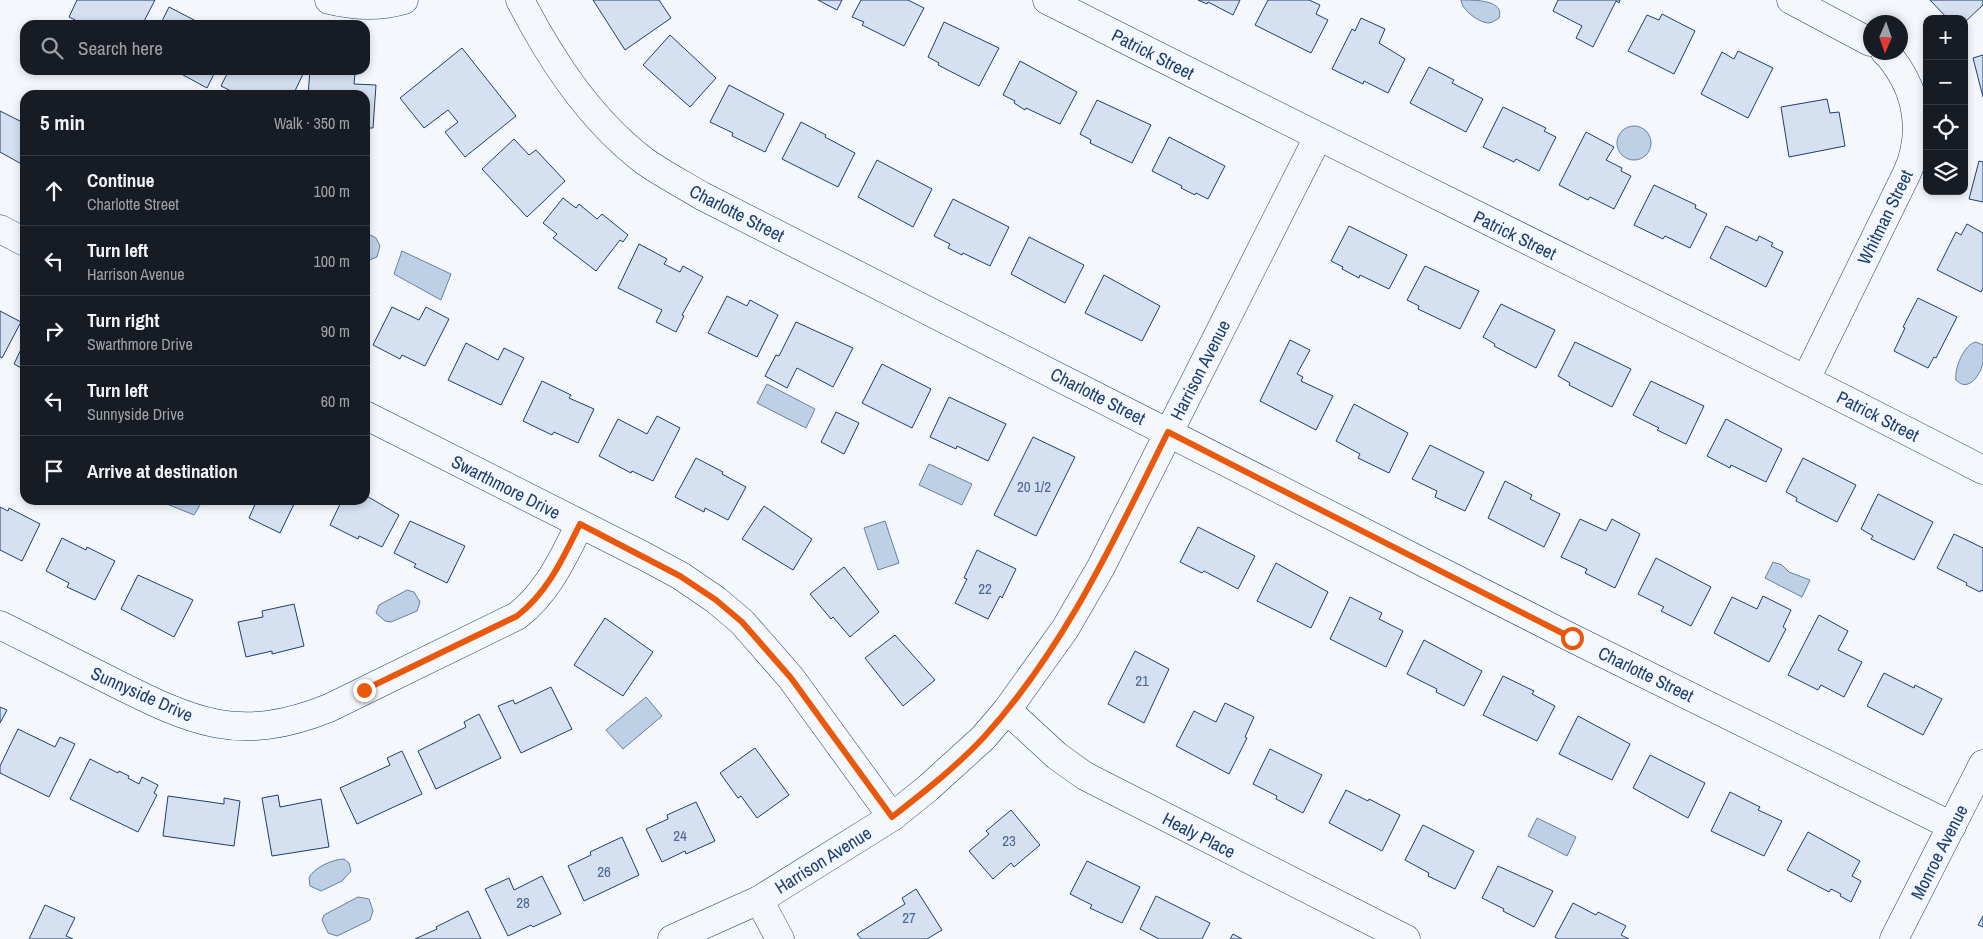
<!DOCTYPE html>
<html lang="en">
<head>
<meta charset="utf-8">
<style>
	:root { --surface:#171b24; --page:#20242c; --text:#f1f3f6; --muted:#9ea1a6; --line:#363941 }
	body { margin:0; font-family:"Archivo Narrow",sans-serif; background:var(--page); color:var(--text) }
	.controls { position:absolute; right:15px; top:15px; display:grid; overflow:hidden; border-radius:10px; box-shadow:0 2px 8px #0003 }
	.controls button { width:45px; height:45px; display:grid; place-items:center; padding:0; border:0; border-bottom:1px solid var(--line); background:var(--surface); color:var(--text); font:25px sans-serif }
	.compass { position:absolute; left:1863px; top:15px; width:45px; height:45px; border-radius:50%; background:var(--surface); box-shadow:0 2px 8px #0003; rotate:182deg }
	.stop { position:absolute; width:15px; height:15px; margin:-11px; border:4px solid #ea580c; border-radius:50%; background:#fff }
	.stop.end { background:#ea580c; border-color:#fff; box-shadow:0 1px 5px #0008 }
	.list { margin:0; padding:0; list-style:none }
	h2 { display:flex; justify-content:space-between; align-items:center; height:65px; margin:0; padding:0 20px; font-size:21px }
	h2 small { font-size:16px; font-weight:400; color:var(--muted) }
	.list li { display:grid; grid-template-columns:32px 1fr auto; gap:15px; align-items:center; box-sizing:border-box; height:70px; padding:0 20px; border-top:1px solid var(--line) }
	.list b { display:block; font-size:19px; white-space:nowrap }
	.list p { margin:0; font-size:16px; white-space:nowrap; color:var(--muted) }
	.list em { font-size:16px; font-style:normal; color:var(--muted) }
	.icon { flex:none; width:28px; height:28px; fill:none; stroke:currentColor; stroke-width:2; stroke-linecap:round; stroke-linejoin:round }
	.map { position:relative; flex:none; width:1983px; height:939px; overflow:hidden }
	.search { position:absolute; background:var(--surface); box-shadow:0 2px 8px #0003; left:20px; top:20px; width:350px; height:55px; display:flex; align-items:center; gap:12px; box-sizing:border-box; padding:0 18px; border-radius:15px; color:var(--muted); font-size:19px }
	.panel { position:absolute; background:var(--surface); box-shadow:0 2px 8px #0003; left:20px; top:90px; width:350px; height:415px; border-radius:15px }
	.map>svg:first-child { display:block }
	.water { fill:#bed0e5; stroke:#687fa3 }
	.building { fill:#d5e0f0; stroke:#1d3f73 }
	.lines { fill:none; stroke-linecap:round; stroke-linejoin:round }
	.minor-casing { stroke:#1d3f73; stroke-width:29 }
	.minor { stroke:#f4f7fb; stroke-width:28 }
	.route { stroke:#ea580c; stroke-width:6 }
	.labels { text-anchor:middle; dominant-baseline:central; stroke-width:4; stroke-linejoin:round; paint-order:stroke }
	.number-label { font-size:15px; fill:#4b6792 }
	.street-label { font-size:18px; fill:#1d3f73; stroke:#f4f7fb }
</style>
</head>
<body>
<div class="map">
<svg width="1983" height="939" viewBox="0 0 1983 939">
	<rect width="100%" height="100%" fill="#f4f7fb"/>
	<g class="water">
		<path d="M1461,0c15,0 44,0 38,18 -3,2 -7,5 -11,5 -10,-1 -26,-13 -27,-23z"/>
		<circle cx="1634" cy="143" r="17"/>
		<polygon points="365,232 376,238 380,246 377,257 367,261 365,260"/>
		<polygon points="402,251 451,274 441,300 394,274"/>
		<path d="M1976,342l7,3c0,5 0,12 0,17 -2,13 -15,31 -27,18 -2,-11 8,-36 20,-38z"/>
		<polygon points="767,384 815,409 806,428 757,403"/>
		<polygon points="929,464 972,484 962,505 919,485"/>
		<polygon points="157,500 203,500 194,515"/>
		<polygon points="885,521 899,563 878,570 864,528"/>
		<polygon points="1773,562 1782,565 1789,572 1810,580 1802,597 1765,578"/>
		<polygon points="407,590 414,592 420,602 417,611 391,622 385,621 376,613 379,605"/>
		<polygon points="646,697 662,716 623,749 606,730"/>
		<polygon points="1537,818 1576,837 1567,856 1528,836"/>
		<path d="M344,859l5,4 2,8 -9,10 -21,10 -11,-5 -1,-8c4,-10 24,-19 35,-19z"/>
		<polygon points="358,897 369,899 373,911 370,920 337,936 328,933 322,920 324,915"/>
	</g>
	<g class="building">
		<polygon points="77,0 155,0 142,25 85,25 69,17"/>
		<polygon points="593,0 659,0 671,18 625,50"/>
		<polygon points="818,0 842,0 837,10"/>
		<polygon points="861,0 908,0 924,8 904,46 862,25 864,22 852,17"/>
		<polygon points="1198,0 1240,0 1233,15 1208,2 1207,4"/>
		<polygon points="1268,0 1309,0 1320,5 1316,14 1328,20 1311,53 1255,25"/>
		<polygon points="1558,0 1620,0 1619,3 1616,1 1593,47 1576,38 1582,26 1553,11"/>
		<polygon points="1930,0 1983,0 1983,5 1966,21 1967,23 1964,26 1964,19 1948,19"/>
		<polygon points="169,7 196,21 194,25 160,25"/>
		<polygon points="1662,14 1695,31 1674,74 1628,51 1647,15 1659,20"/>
		<polygon points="1361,18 1385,29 1379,43 1405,59 1388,93 1364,81 1363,84 1332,69 1352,29 1355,31"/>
		<polygon points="944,22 999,48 979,86 938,65 939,63 928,57"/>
		<polygon points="670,35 716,78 690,107 643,65"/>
		<polygon points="462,48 516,116 465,157 445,132 458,122 448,110 424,128 400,98"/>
		<polygon points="1738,51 1773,68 1748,118 1701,94 1722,52 1734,59"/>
		<polygon points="1983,55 1983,97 1973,58"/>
		<polygon points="1020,61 1077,92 1060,124 1026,108 1025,110 1014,103 1015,101 1003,95"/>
		<polygon points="1429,67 1454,80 1452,83 1483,99 1466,132 1410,103"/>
		<polygon points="174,70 216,70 207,88"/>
		<polygon points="229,70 299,70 304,72 293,95 239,95 221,86"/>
		<polygon points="310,70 355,73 354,84 376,85 373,128 365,128 365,95 308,95"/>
		<polygon points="729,85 784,114 765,152 732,136 733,133 710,122"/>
		<polygon points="1827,99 1830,113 1839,112 1845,146 1789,157 1781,107"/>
		<polygon points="1097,100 1151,125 1132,163 1090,143 1091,140 1080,134"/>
		<polygon points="1503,107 1546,128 1544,131 1556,137 1539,171 1516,159 1514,162 1483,147"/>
		<polygon points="0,111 20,121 21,119 25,121 25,166 0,152"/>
		<polygon points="801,122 826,135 825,137 855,153 838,187 782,159"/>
		<polygon points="1586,132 1614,147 1606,160 1622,168 1621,171 1631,176 1614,209 1590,197 1588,200 1559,185"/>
		<polygon points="1169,137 1225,166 1208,199 1196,193 1195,195 1181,188 1182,186 1152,171"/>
		<polygon points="514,139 529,155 536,150 565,181 527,217 482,169"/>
		<polygon points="877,160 932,189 913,227 858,197"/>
		<polygon points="1979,161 1983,162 1983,202 1969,199"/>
		<polygon points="1654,185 1696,205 1695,208 1707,214 1690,248 1665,236 1663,239 1634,225"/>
		<polygon points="563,198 576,208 579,204 597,219 602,214 628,235 623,242 620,240 596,271 553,238 557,234 543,223"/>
		<polygon points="953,199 1009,227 990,266 963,253 962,255 948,248 950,244 934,236"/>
		<polygon points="1967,224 1983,233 1983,288 1981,292 1937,270 1956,232 1961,235"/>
		<polygon points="1349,226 1407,255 1389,289 1360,275 1359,278 1342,269 1343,267 1331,261"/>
		<polygon points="1726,226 1757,241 1759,236 1773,243 1771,246 1783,252 1766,287 1710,258"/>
		<polygon points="1029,237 1084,265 1065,303 1011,274"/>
		<polygon points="639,244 667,259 664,264 680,272 683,266 703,277 682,315 684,316 676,332 656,322 662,310 618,288"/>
		<polygon points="1425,266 1479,291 1460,329 1418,309 1419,306 1407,300"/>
		<polygon points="1104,275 1160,306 1142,341 1085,313"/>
		<polygon points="727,296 747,306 750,300 778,315 757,357 708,333"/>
		<polygon points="1918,298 1957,317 1936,358 1934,357 1928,368 1894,351 1905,328 1903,327"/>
		<polygon points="1501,304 1555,330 1536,368 1494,346 1495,344 1483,337"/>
		<polygon points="392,307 419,320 426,307 449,319 425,366 402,355 400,359 373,345"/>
		<polygon points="0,311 21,322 2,358 0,357"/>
		<polygon points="796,322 853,348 833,387 797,368 787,388 765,376 776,355 779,356"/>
		<polygon points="1290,340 1310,350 1297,374 1303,377 1301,381 1333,396 1316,430 1260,401"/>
		<polygon points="25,341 25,370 14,364"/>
		<polygon points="1575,342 1631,369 1612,407 1569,385 1570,383 1558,376"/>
		<polygon points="466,343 498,360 504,348 524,358 501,405 448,380"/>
		<polygon points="882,364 931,389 912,428 862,403"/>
		<polygon points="542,381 571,395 569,398 594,409 578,443 554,432 552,435 523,421"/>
		<polygon points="1651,381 1704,406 1686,444 1657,430 1659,428 1633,415"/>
		<polygon points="949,397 1006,424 988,461 957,446 956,449 930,437"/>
		<polygon points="1354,404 1408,433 1389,473 1358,458 1360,454 1336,441"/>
		<polygon points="836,412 859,423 844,454 821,442"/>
		<polygon points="657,416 680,428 653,481 632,471 631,473 599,456 618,419 647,434"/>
		<polygon points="1726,419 1782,449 1766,482 1731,465 1730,468 1707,456"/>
		<polygon points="1033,437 1075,457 1036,536 994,515"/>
		<polygon points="1430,445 1484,472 1465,511 1435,497 1437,491 1412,479"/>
		<polygon points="696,458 723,472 722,474 746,487 728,520 705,508 704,512 675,497"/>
		<polygon points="1803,458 1856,485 1837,522 1796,501 1797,498 1786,492"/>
		<polygon points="1505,481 1532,495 1530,499 1560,514 1544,547 1488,518"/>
		<polygon points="1878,494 1933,522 1914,560 1871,539 1873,536 1861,529"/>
		<polygon points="365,495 399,515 382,547 359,536 358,539 330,525 342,500 365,500"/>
		<polygon points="257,500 296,500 280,533 249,518"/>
		<polygon points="764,506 812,539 793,570 742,539"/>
		<polygon points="0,507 8,511 9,508 40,524 22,561 0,550"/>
		<polygon points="1580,519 1606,531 1612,519 1640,534 1615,588 1585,573 1587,569 1561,557"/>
		<polygon points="410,521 465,546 447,583 414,567 416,564 394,553"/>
		<polygon points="1198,527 1255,556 1238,589 1204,571 1202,573 1180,562"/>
		<polygon points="1954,534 1983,548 1983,591 1981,590 1980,592 1966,585 1967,583 1937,568"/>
		<polygon points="62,538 86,550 87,547 115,561 95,600 67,587 69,583 46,571"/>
		<polygon points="977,550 1016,569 1002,598 1000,596 988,619 955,603 967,579 964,578"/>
		<polygon points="1656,558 1711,587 1691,626 1661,611 1664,607 1638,594"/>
		<polygon points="1276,563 1328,592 1311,628 1257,601"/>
		<polygon points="844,567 879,612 850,637 833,617 831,619 810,594"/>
		<polygon points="138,575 193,600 174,637 121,609"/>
		<polygon points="1763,596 1791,610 1783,627 1786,629 1769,662 1714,633 1732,597 1757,609"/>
		<polygon points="1350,597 1382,613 1379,619 1403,631 1386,667 1330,639"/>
		<polygon points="294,604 304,646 272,654 272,651 246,657 238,622 263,617 262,611"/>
		<polygon points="1819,615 1848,631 1838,650 1862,662 1844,697 1821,685 1818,690 1788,675"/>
		<polygon points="605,618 653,652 623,696 574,665"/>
		<polygon points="895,635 935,680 903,706 865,658"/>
		<polygon points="1424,640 1482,671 1464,706 1436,692 1437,689 1407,674"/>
		<polygon points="1135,651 1169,669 1144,723 1108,704"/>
		<polygon points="1884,673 1914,688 1915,685 1942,699 1923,735 1867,706"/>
		<polygon points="1503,676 1534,691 1532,694 1555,706 1537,741 1483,715"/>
		<polygon points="551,687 572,729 521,753 498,706 513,700 515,704"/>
		<polygon points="1225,703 1254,717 1245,737 1247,738 1229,774 1176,746 1194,711 1216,722"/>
		<polygon points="0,707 7,710 0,723"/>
		<polygon points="479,714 501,758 436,789 418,751 466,727 464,722"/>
		<polygon points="1578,716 1630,744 1612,780 1559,754"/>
		<polygon points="18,729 55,747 60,737 75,744 49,797 0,773 0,766"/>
		<polygon points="755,748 789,795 757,818 741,796 738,798 720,773"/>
		<polygon points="1270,749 1322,775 1303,813 1276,799 1277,796 1253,784"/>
		<polygon points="402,751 422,794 357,824 340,788 390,765 387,758"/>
		<polygon points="1650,755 1705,783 1688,818 1633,788"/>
		<polygon points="90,759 118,773 119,771 129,776 128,778 139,784 142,777 158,785 154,793 157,795 138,832 70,799"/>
		<polygon points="1346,790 1368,801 1369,799 1400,815 1382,851 1329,823"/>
		<polygon points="1730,792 1760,807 1758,810 1782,821 1764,856 1711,831"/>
		<polygon points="278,795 280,807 321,799 329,847 272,856 262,798"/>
		<polygon points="168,796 224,804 224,798 240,801 234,846 163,836"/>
		<polygon points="696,802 715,841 686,854 685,851 662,862 646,829 668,819 667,815"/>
		<polygon points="1011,810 1040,845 1014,867 1011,863 993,879 969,851 989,834 986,831"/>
		<polygon points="1423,825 1474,851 1455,889 1428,876 1429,873 1405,860"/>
		<polygon points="1808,832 1860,861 1852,876 1861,881 1851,902 1840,896 1841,894 1831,889 1829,892 1787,870"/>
		<polygon points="622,837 639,875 584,901 568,866 591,855 590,852"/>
		<polygon points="1087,861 1140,887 1122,923 1090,908 1092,905 1070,894"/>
		<polygon points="1498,866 1553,891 1534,927 1503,911 1504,909 1482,898"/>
		<polygon points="542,876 561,914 533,927 531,925 508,936 485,889 509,878 514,890"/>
		<polygon points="916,889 942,930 927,939 861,939 857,934 905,904 902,898"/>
		<polygon points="1156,896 1210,923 1202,939 1159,939 1140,929"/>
		<polygon points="1573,903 1596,915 1598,912 1626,926 1621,935 1629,939 1558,939 1555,937"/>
		<polygon points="45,905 75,918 66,936 73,939 29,939"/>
		<polygon points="468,911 481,939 415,939 437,929 436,927"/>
		<polygon points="1983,916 1983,927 1978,925"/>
		<polygon points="1233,934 1242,939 1230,939"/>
	</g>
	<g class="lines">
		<defs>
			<g id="minor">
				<path d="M329,0c24,6 51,7 75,0"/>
				<path d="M520,0c31,60 69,118 123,160 18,13 39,24 59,36l870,442 380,188"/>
				<path d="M1047,0c311,158 626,310 936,470"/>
				<polyline points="1791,0 1870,42"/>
				<polyline points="0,229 25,242"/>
				<path d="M1806,379l101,-206c14,-31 13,-65 -3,-95 -5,-9 -11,-19 -19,-26"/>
				<polyline points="365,415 642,555 681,576 716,600 742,622 791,678 892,817"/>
				<path d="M0,625c36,18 73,37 109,55 82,41 128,65 220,28l188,-92c31,-24 46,-58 63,-92"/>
				<polyline points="1007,710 1057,756 1085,776 1406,939"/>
				<polyline points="759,900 780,939"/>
				<polyline points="672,939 759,900 892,817 928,788 983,738 1007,710 1065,629 1101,567 1318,137"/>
				<polyline points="1894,939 1983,764"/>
			</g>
		</defs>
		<use href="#minor" class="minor-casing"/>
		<use href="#minor" class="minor"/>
	</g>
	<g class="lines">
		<path class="route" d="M364,690l153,-74c31,-24 46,-58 63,-92l100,52 36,24 26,22 49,56 101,139c32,-25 64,-50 92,-80 81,-89 131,-199 184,-305l404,206"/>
	</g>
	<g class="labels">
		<g class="number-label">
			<text x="1034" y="486">20 1/2</text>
			<text x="985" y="588">22</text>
			<text x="1142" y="680">21</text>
			<text x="680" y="835">24</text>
			<text x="1009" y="840">23</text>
			<text x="604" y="871">26</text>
			<text x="523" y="902">28</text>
			<text x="909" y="917">27</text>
		</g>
		<g class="street-label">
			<text transform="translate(1153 54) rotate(27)">Patrick Street</text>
			<text transform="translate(737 213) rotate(27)">Charlotte Street</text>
			<text transform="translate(1885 217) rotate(-64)">Whitman Street</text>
			<text transform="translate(1515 235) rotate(26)">Patrick Street</text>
			<text transform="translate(1200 370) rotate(-63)">Harrison Avenue</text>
			<text transform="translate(1098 396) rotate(27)">Charlotte Street</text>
			<text transform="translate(1878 416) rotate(27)">Patrick Street</text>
			<text transform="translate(506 487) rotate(27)">Swarthmore Drive</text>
			<text transform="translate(1646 674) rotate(26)">Charlotte Street</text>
			<text transform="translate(142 694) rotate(24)">Sunnyside Drive</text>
			<text transform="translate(1199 835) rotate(27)">Healy Place</text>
			<text transform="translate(1939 852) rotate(-63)">Monroe Avenue</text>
			<text transform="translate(823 860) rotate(-32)">Harrison Avenue</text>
		</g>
	</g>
</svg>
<div class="controls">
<button>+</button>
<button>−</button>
<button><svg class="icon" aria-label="locate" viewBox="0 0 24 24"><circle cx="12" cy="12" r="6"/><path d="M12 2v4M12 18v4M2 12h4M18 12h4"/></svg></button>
<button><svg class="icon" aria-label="layers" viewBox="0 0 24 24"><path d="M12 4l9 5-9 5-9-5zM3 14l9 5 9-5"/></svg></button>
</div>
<svg class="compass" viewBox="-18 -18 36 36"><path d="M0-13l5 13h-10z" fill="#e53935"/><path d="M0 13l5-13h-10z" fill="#9ea1a6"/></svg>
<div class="stop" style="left:1572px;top:638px"></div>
<div class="stop end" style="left:364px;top:690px"></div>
<div class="search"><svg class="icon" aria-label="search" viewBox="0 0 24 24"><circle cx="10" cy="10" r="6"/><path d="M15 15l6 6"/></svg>Search here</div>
<section class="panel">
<h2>5 min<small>Walk · 350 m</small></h2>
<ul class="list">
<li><svg class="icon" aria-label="ahead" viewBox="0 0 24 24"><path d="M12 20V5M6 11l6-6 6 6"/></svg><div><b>Continue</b><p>Charlotte Street</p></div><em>100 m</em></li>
<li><svg class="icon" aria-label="left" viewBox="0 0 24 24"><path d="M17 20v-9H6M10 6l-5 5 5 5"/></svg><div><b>Turn left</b><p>Harrison Avenue</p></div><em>100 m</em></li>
<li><svg class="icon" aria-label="right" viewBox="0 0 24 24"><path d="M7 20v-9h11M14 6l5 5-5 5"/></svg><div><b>Turn right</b><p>Swarthmore Drive</p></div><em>90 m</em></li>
<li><svg class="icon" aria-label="left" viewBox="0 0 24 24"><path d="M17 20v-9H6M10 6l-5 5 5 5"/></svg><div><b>Turn left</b><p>Sunnyside Drive</p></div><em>60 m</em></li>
<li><svg class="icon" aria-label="arrive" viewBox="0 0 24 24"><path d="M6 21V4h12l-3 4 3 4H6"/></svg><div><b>Arrive at destination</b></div></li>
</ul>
</section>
</div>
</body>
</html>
